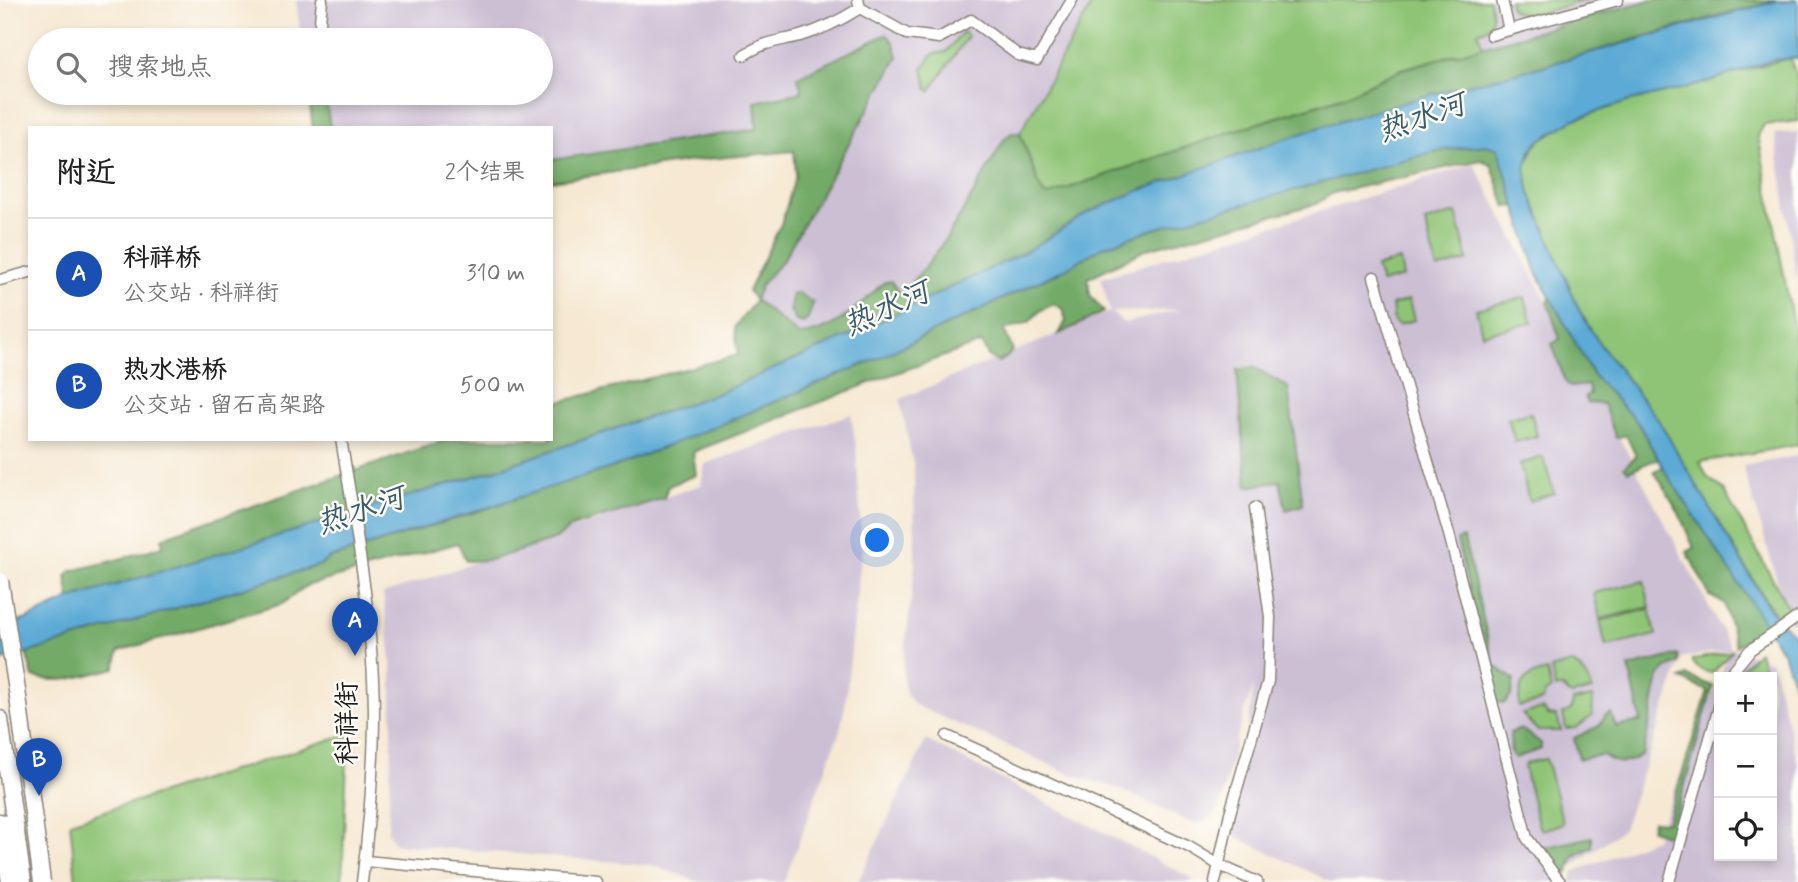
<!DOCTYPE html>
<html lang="zh">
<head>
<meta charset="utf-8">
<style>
	:root { --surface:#fff; --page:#f6f6f6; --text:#222; --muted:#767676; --line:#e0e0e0; --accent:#d1495b }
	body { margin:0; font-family:Mynerve,"LXGW WenKai TC",sans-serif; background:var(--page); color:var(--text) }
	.controls { position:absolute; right:21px; bottom:21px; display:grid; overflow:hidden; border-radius:0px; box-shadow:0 4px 10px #0003 }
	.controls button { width:63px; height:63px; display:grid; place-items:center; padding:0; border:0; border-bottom:2px solid var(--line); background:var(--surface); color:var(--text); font:35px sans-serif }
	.you { position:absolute; left:878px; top:541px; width:24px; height:24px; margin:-18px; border:5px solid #fff; border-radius:50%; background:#1a73e8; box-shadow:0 0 0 10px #1a73e833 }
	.badge { display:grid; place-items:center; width:46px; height:46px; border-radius:50%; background:var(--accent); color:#fff; font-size:23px; font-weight:700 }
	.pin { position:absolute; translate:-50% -58px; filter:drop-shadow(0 2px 4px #0008) }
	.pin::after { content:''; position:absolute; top:37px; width:24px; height:21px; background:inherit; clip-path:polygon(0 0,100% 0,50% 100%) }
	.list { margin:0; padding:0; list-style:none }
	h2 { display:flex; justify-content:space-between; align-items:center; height:91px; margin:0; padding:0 28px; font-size:30px }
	h2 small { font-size:23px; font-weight:400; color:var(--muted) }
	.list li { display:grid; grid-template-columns:46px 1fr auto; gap:21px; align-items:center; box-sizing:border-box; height:112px; padding:0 28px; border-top:2px solid var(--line) }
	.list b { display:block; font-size:26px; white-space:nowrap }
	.list p { margin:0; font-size:23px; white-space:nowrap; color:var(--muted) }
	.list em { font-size:23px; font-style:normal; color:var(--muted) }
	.icon { flex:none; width:38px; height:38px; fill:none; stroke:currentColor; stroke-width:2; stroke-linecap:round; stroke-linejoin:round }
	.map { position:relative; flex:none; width:1798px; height:882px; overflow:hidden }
	.search { position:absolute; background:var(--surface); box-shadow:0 4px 10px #0003; left:28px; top:28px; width:525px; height:77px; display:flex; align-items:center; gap:18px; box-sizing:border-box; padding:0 24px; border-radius:38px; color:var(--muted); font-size:26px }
	.panel { position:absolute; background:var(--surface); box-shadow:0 4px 10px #0003; left:28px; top:126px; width:525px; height:315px; border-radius:0px }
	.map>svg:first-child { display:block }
	.industrial { fill:#ccbfd4; fill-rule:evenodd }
	.green { fill:#8fc476; stroke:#567049; stroke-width:2 }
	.forest { fill:#73aa67; stroke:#486342; stroke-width:2 }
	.water { fill:#5caad5; stroke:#3c6378; stroke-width:2 }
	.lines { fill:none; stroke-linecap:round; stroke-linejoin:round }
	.minor-casing { stroke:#898277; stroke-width:13 }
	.trunk-casing { stroke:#898277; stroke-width:19 }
	.minor { stroke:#fff; stroke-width:10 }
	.trunk { stroke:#fff; stroke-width:16 }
	.trunk-bridge-casing { stroke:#898277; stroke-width:19; stroke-linecap:butt }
	.trunk-bridge { stroke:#fff; stroke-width:16 }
	.labels { text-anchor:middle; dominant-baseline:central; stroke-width:5; stroke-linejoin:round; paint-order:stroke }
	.street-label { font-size:28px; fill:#1c1c1c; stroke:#fdfcf7 }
	.water-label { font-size:30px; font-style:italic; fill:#395c6f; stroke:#fdfcf7 }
</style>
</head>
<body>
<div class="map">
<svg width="1798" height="882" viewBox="0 0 1798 882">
	<rect width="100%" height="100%" fill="#fdfcf7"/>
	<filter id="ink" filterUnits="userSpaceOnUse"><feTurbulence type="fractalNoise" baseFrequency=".0143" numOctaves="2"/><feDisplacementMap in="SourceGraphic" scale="14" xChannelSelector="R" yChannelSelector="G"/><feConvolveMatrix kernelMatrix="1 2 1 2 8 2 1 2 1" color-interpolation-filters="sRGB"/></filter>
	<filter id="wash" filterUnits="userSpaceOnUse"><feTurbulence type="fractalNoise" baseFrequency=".00686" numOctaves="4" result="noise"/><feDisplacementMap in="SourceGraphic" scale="28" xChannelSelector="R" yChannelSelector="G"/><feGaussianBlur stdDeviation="1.57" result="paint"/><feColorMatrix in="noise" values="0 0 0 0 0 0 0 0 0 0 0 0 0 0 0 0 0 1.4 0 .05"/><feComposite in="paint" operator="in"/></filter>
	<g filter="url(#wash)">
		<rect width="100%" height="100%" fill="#f6e8d2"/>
		<g class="industrial">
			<polygon points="296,0 1093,0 1020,133 1005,138 943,244 915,280 900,294 885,282 833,326 815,335 799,335 755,301 748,291 782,222 796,174 794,151 758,129 551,160 551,128 330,128 325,93 541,93 541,40 301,40"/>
			<polygon points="1471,0 1653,0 1483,47"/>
			<polygon points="1798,132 1798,287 1775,134"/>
			<path d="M1474,164l257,484 41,14 26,103v117h-228l4,-10 81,-33 64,-161v178h53v-179h-52l10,-28 -48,9 -59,171 -52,38 -9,15h-231l-98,-47 21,-151 -17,52 -15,63 -8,17 -12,7h-11l-71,-34 -47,-14 -158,-70 -9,-12 -3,-13 1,-23 11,-91 -1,-97 -14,-70 210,-87 -9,-34zM1181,310l-57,13 -13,-11h1z"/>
			<polygon points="851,414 856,446 862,548 845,706 840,730 784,882 699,882 651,865 394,844 388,830 392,737 392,667 383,594 701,485 705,464"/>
			<polygon points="1798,456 1798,619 1790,623 1743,466"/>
			<polygon points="926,740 1193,879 1192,882 858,882"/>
		</g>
		<g class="green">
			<path d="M1094,0h395c4,14 7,28 -11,32l5,15 -81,22 -60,28 -109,34 -187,65 -5,-6 -21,-57z"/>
			<polygon points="1509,0 1587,0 1526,17 1511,9"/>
			<polygon points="963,32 968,36 930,91 927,88 923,68 933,54 946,52"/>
			<polygon points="1790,58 1798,80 1798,121 1764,125 1758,135 1798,351 1798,445 1700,462 1707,477 1723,489 1782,596 1789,610 1777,618 1683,465 1659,421 1599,343 1579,310 1530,193 1525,168 1534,147 1540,140 1575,119 1627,102"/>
			<polygon points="1456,213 1468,260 1437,269 1425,222"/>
			<polygon points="1400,260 1403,277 1381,283 1376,267"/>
			<polygon points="1525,297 1532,323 1482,334 1476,309"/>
			<polygon points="1409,300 1414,320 1399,325 1394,322 1392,305"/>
			<polygon points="1531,413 1537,436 1515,442 1508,418"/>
			<polygon points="1543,457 1554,493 1529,501 1520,464"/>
			<polygon points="1644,581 1650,607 1600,619 1594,593"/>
			<polygon points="1650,609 1656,635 1606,647 1600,621"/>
			<path d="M1732,651l-19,22c-10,-1 -17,-4 -21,-13z"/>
			<polygon points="1759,651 1766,677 1733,677"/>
			<path d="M1571,663c12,6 17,15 21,27l-21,5 -8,-7h-8l-4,-19z"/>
			<path d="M1547,671l4,19 -5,2 -4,9 -23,6c-1,-25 5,-31 28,-36z"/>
			<polygon points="1593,697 1592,716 1576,728 1566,729 1563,714 1571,710 1573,701"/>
			<polygon points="1543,709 1548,715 1557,716 1561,731 1538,731 1522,714"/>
			<polygon points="348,734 342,882 76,882 70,822"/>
			<polygon points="1546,759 1563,823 1543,830 1539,827 1524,767 1526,763"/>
		</g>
		<g class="forest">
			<path d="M1650,0h148l-22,1 -56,14 -188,54 -103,26 -118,35 -172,61 -50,21 -62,39 -163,78 -145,64 -224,77 -425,129 -4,-22 5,-6 38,-9 54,-16 -1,-7 9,-5 277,-95h103v-35l187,-49 -3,-28 20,-26 -7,-10 34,-69 14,-48 -2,-23 -87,8 -156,22v-21l206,-31 -2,-27 47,-10 -4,-15 89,-43 7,9 4,14 -115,203 -22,25 -6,15 44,35c35,-1 60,-31 86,-53l6,-1 9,13c46,-43 73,-102 105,-156l7,-5h8l21,57 5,6 187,-65 109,-34 60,-28z"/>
			<polygon points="308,93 325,93 330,128 313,128"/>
			<path d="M1486,145l12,4 19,57 -11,1 -15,-43 -10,-4 -148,33 -17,11 -169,45 -59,29 2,17 14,17 -45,22 7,-13 -3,-12 -9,-5 -13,6 -12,12 -25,8 9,20 -7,8 -8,4 -9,-5 -8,-14 -96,34 -192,75 3,23 -28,11 -4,12 -93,29 -15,12 -66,21 -24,1 -8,-18 -152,43 -24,18 -163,47 -4,17c-28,7 -53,17 -82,9l-7,-24 294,-88 10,-7 171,-54 189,-67 184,-77 191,-91 37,-22 49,-17 174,-50 111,-29z"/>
			<polygon points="798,293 813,303 808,319 803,323 796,321 790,310 792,294"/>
			<polygon points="1550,296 1593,375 1638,423 1658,459 1628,471 1624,467 1636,456 1626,435 1616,438 1603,404 1587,403 1585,396 1590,394 1588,385 1570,387 1565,381 1552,344 1560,339 1548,304"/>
			<polygon points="1254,367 1288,387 1303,505 1286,510 1280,481 1247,487 1237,370"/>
			<polygon points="1663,467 1766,625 1736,646 1724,603 1710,596 1687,552 1694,548 1678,511 1654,471"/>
			<polygon points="1461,538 1464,539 1494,665 1514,680 1511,696 1505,703 1496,702 1457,540"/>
			<path d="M1678,655l1,8 -14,6 -6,8 -16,77c-14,10 -26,12 -40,1l-24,4 -5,-21 25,-12 6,-10 6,-3 5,14 25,-6 -12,-54z"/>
			<polygon points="1687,676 1713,686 1670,836 1651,830 1653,821 1667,822 1708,691 1681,679"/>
			<polygon points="1521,729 1541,743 1541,749 1515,758 1511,753 1510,733"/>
			<polygon points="1592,837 1592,847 1574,856 1568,873 1556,871 1543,848"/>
		</g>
		<polygon class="water" points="1776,1 1798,1 1798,58 1773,60 1698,85 1627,102 1575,119 1540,140 1530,152 1525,168 1530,193 1579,310 1599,343 1659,421 1770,610 1798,639 1798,696 1784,656 1770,632 1665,471 1638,423 1593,375 1536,271 1498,149 1486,145 1436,151 1151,230 1102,247 1065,269 874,360 690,437 614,467 330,558 320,565 0,661 0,627 27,619 70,599 495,470 719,393 864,329 1027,251 1089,212 1138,191 1311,130 1429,95 1532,69"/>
	</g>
	<g filter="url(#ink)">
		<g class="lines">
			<defs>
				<g id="minor">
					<polyline points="322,0 320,22 323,40"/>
					<polyline points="1502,0 1509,30"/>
					<polyline points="860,8 907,34 939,38 971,20 1018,55 1037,60 1072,0"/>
					<polyline points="1491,35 1618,0"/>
					<path d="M744,55c22,-14 32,-13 56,-19 22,-6 41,-16 60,-28l-2,-8"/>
					<polyline points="1374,277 1449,534 1527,838 1560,882"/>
					<polyline points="0,280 30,272"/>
					<path d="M341,439c15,90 32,181 33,272 0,57 -5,115 -12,171"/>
					<polyline points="1728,677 1750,650 1798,617"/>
					<polyline points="947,736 1189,847 1219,865 1257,882"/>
					<polyline points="365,861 596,882"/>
					<polyline points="1215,882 1230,813 1268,681 1270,617 1255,508"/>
					<polyline points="1669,882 1719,707"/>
				</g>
				<g id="trunk">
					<polyline points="0,719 23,882"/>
					<polyline points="0,822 10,882"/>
				</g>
			</defs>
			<use href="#minor" class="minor-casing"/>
			<use href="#trunk" class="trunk-casing"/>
			<use href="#minor" class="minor"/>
			<use href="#trunk" class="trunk"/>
			<defs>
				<polyline id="trunk-bridge" points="0,581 18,697 42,882"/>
			</defs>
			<use href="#trunk-bridge" class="trunk-bridge-casing"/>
			<use href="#trunk-bridge" class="trunk-bridge"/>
		</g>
	</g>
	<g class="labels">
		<g class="street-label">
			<text transform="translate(348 723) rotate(-90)">科祥街</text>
		</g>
		<g class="water-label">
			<text transform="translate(1422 118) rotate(-19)">热水河</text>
			<text transform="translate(887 309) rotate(-24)">热水河</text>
			<text transform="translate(361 511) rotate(-18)">热水河</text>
		</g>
	</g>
</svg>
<div class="controls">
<button>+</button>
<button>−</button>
<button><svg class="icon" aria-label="locate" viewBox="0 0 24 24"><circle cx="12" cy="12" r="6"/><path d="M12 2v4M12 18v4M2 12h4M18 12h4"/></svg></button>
</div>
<div class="you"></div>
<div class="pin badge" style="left:355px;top:656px;background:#1a4fb4">A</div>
<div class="pin badge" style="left:39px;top:796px;background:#1a4fb4">B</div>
<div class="search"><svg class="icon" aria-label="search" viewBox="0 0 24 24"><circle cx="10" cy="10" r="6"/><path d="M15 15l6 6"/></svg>搜索地点</div>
<section class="panel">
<h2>附近<small>2个结果</small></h2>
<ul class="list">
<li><span class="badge" style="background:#1a4fb4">A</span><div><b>科祥桥</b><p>公交站 · 科祥街</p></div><em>310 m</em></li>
<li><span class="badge" style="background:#1a4fb4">B</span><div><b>热水港桥</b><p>公交站 · 留石高架路</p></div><em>500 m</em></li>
</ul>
</section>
</div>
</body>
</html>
